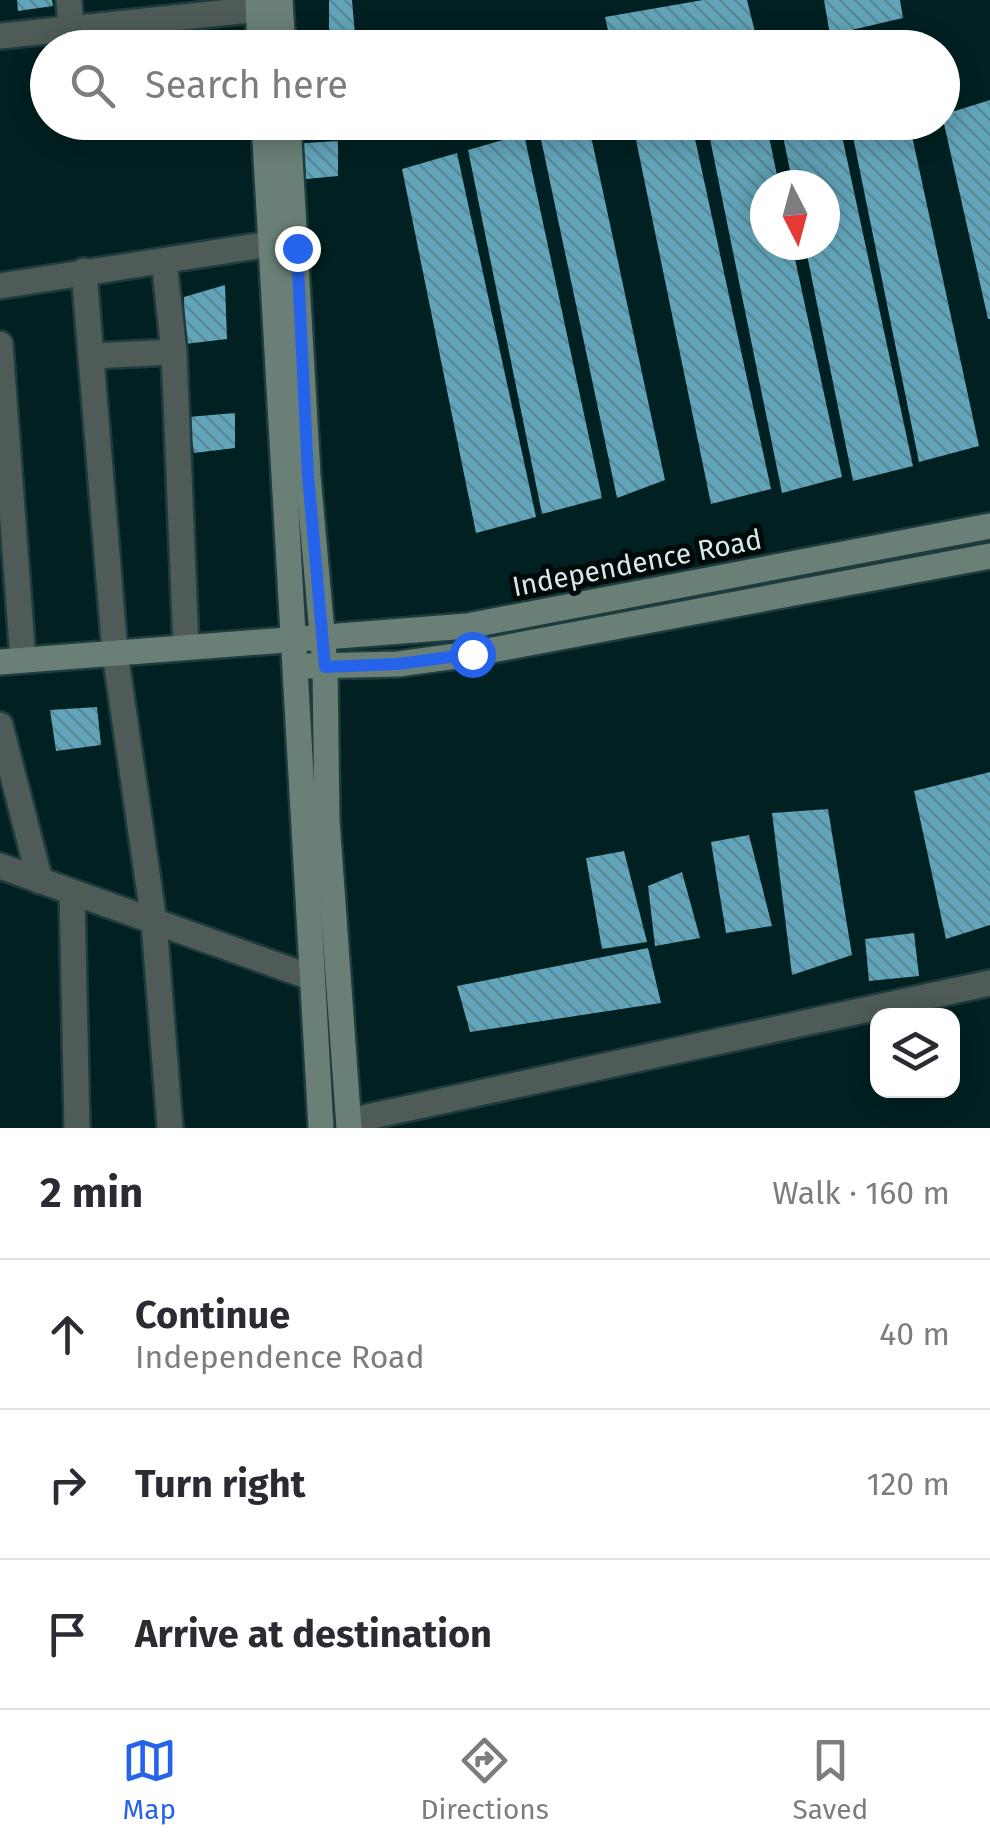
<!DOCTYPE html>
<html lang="en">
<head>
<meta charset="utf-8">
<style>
	:root { --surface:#fff; --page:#f2f2f3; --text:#2b2b33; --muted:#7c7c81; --line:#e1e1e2; --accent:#2563eb }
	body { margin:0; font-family:"Fira Sans",sans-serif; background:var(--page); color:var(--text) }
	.controls { position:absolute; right:30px; bottom:30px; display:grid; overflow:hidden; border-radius:20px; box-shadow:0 5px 25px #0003 }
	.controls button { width:90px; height:90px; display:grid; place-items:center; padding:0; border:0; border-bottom:2px solid var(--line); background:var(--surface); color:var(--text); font:50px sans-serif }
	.compass { position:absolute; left:750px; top:170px; width:90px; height:90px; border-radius:50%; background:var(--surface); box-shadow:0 5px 25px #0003; rotate:174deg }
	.stop { position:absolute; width:30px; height:30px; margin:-22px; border:8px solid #2563eb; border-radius:50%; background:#fff }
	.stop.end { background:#2563eb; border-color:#fff; box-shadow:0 2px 10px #0008 }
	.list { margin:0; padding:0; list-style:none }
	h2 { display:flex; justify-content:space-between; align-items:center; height:130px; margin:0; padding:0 40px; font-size:42px }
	h2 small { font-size:32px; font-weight:400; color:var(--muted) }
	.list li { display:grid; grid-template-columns:65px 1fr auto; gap:30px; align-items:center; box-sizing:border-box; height:150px; padding:0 40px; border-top:2px solid var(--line) }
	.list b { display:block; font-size:38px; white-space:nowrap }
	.list p { margin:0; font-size:32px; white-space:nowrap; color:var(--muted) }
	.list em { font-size:32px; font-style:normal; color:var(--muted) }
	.icon { flex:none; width:55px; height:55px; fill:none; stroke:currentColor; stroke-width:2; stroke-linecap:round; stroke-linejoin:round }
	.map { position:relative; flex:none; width:990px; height:1128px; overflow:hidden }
	.search { position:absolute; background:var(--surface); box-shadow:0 5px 25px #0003; left:30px; right:30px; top:30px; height:110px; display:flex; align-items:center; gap:25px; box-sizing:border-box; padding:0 35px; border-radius:55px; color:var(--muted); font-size:38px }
	.sheet { height:580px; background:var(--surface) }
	nav { display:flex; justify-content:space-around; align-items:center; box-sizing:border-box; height:140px; border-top:2px solid var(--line); background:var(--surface); font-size:28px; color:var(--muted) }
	nav a { display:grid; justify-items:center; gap:5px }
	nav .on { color:var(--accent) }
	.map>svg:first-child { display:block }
	.building { fill:url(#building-back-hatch) }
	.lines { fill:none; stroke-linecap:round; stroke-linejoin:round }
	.street-casing { stroke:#1e3c3d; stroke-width:30 }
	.secondary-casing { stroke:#1e3c3d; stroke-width:30 }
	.street { stroke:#4e5b56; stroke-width:25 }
	.secondary { stroke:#6a8077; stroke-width:25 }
	.route { stroke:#2563eb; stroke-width:12 }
	.labels { text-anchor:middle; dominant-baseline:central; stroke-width:10; stroke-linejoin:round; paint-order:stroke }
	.street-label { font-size:28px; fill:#d7eaea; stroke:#000808 }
</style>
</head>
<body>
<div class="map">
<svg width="990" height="1128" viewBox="0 0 990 1128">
	<defs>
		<pattern id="building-back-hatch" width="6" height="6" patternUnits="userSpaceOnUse" patternTransform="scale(2.5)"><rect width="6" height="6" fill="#62a5ba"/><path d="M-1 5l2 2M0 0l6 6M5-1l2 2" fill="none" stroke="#588897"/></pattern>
	</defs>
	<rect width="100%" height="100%" fill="#002021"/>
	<g class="building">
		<polygon points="17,0 52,0 53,6 18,11"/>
		<polygon points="329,0 352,0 355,35 340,45 329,37"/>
		<polygon points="703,0 747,0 759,48 612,48 605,17"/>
		<polygon points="824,0 900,0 903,18 830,35"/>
		<polygon points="990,100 990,319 988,319 942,115"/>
		<polygon points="564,122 588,122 665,480 617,498 539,130"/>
		<polygon points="730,122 766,122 779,185 765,185 765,245 792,245 842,477 782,493 708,129"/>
		<polygon points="780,122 839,122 913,466 853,481 805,245 825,245 825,185 793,185"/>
		<polygon points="850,122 909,122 979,446 919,462"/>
		<polygon points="692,125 771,489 711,504 636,140"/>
		<polygon points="524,134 602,498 542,514 468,150"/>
		<polygon points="338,141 338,176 296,180 291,144"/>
		<polygon points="457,153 536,517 476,533 402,169"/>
		<polygon points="225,285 227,339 185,344 184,297"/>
		<polygon points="235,413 235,448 194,453 188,417"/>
		<polygon points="97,707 101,745 56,751 50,710"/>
		<polygon points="990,772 990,925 946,939 914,791"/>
		<polygon points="828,809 852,955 792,975 772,813"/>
		<polygon points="749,835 772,926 726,933 711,842"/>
		<polygon points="624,851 647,942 602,949 586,858"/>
		<polygon points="682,872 700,938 655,946 648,886"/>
		<polygon points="914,933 919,976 869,981 865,939"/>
		<polygon points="648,948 661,1003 470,1032 457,986"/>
	</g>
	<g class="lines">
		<defs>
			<g id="street">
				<polyline points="69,0 71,30"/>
				<polyline points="0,36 259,9"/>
				<polyline points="164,261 174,352 186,647"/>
				<polyline points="84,271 115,653 154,922 170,1128"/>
				<polyline points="0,286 270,244"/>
				<polyline points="0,344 23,660"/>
				<polyline points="91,356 174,352"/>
				<polyline points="0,725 40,881"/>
				<polyline points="0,866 310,977"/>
				<polyline points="72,893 77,1128"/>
				<polyline points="349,1121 990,983"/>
			</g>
			<g id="secondary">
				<polyline points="258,0 260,48"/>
				<polyline points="280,0 283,48"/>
				<polyline points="264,122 321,1128"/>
				<polyline points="288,122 308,475 325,667 327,820 349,1128"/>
				<polyline points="0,662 467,626 990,526"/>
				<polyline points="310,666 398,664 471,654 990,556"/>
			</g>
		</defs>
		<use href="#street" class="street-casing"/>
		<use href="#secondary" class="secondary-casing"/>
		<use href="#street" class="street"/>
		<use href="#secondary" class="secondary"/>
	</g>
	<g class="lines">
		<polyline class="route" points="297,248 308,475 325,667 398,664 472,654"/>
	</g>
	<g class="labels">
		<g class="street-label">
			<text transform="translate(637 563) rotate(-11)">Independence Road</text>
		</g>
	</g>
</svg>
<div class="controls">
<button><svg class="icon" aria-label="layers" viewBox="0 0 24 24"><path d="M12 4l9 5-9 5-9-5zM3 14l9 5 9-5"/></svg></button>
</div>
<svg class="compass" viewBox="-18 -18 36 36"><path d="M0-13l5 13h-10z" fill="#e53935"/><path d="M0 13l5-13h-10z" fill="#7c7c81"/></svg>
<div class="stop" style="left:472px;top:654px"></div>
<div class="stop end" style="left:297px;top:248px"></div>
<div class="search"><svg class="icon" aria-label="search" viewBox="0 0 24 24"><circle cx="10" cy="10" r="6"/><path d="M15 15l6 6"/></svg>Search here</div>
</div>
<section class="sheet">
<h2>2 min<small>Walk · 160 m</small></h2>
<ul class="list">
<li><svg class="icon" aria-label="ahead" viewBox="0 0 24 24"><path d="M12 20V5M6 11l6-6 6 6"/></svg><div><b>Continue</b><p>Independence Road</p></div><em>40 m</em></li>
<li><svg class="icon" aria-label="right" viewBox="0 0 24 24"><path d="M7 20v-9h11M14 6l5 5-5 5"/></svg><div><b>Turn right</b></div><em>120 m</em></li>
<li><svg class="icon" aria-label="arrive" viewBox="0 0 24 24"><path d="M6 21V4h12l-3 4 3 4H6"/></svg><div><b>Arrive at destination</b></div></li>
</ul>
</section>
<nav>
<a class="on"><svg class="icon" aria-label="map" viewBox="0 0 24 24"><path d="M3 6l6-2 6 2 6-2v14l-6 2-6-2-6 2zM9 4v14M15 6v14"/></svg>Map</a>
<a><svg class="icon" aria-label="directions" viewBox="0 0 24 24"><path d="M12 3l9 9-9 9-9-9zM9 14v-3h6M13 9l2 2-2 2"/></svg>Directions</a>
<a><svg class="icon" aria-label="saved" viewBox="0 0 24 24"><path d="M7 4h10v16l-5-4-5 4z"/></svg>Saved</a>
</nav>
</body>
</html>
